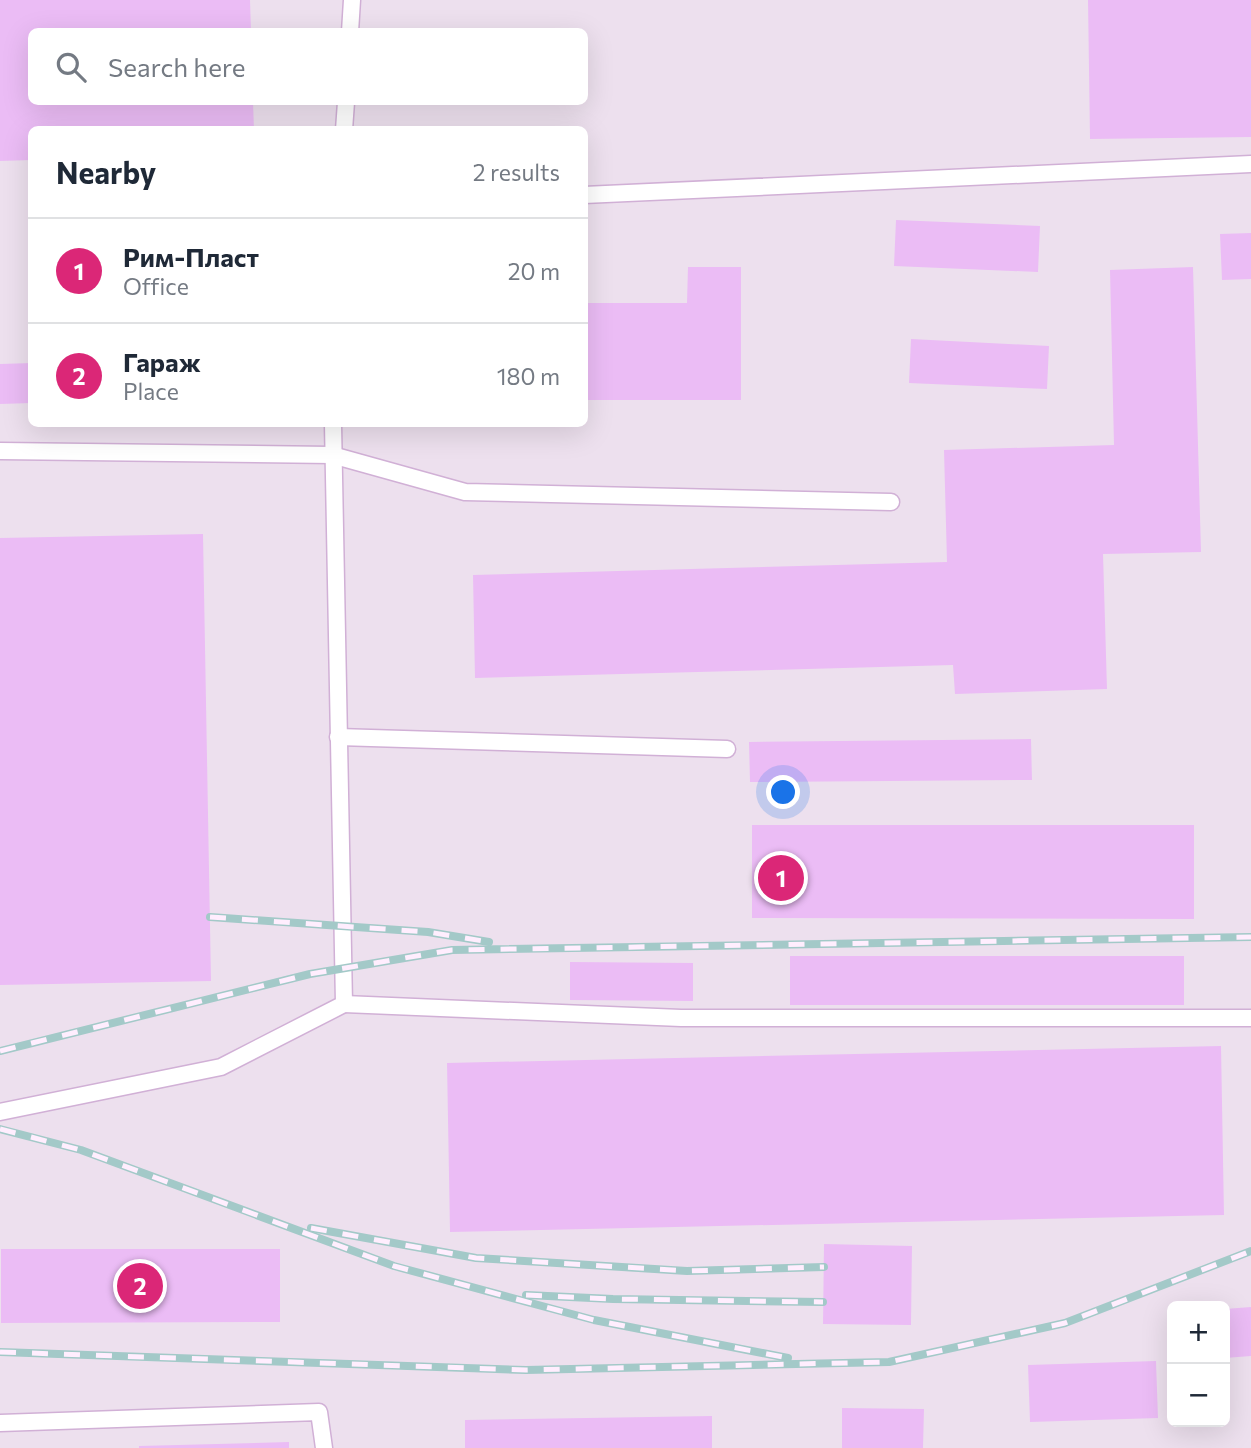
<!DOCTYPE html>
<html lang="en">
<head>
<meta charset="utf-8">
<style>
	:root { --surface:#fff; --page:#f6f6f7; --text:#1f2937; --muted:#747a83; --line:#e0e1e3; --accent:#db2777 }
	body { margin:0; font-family:Commissioner,sans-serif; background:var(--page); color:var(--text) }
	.controls { position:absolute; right:21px; bottom:21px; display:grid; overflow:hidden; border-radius:10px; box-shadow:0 7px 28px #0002 }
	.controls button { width:63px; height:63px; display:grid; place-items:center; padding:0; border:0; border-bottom:2px solid var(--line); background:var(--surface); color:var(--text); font:35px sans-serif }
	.you { position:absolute; left:784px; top:793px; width:24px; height:24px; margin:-18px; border:5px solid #fff; border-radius:50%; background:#1a73e8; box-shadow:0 0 0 10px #1a73e833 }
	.badge { display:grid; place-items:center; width:46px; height:46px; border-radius:50%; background:var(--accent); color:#fff; font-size:23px; font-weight:700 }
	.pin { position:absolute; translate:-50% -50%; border:4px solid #fff; box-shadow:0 2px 7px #0006 }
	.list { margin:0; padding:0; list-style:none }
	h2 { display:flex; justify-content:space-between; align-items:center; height:91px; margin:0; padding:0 28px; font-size:30px }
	h2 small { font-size:23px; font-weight:400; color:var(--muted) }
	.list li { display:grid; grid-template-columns:46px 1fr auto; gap:21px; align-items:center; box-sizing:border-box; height:105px; padding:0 28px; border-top:2px solid var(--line) }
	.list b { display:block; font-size:26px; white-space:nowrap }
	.list p { margin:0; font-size:23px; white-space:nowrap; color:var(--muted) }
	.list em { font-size:23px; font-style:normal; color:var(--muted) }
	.icon { flex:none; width:38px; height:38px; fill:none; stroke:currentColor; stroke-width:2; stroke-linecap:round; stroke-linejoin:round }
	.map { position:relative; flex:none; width:1251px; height:1448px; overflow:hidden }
	.search { position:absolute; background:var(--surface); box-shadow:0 7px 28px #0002; left:28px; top:28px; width:560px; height:77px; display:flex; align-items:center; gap:18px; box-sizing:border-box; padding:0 24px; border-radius:10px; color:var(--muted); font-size:26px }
	.panel { position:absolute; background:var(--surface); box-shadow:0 7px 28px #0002; left:28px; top:126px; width:560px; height:301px; border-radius:10px }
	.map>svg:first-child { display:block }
	.industrial { fill:#ede0ee; fill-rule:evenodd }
	.building { fill:#ebbcf5 }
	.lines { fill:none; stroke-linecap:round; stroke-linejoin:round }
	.lane-casing { stroke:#d1b0d6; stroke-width:19 }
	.lane { stroke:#fff; stroke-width:16 }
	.rail-casing { stroke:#a3c9c8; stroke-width:8 }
	.rail { stroke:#ffeefe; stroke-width:5; stroke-dasharray:16; stroke-linecap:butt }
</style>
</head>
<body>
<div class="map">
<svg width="1251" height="1448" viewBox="0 0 1251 1448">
	<rect width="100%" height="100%" fill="#fee6fd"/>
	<path class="industrial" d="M0,0h1251v1448h-1251zM32,32h552v70h-552zM32,130h552v294h-552zM1172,1306h53v116h-53z"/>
	<g class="building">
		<polygon points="0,0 250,0 251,32 32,32 32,102 253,102 254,130 32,130 32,160 0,161"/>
		<polygon points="1088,0 1251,0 1251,137 1090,139"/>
		<polygon points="896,220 1040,226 1038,272 894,266"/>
		<polygon points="1251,233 1251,279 1222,280 1220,234"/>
		<polygon points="688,267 741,267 741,400 584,400 584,303 687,303"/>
		<polygon points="1193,267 1201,552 1103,554 1107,689 955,694 953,665 475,678 473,575 947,562 944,450 1114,445 1110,270"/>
		<polygon points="911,339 1049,346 1047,389 909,383"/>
		<polygon points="32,363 32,403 0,404 0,364"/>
		<polygon points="203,534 211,981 0,985 0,538"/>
		<polygon points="1031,739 1032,780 750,782 749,742"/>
		<polygon points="752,825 1194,825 1194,919 752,918"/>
		<rect x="790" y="956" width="394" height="49"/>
		<polygon points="570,962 693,963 693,1001 570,1000"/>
		<polygon points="1221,1046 1224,1215 450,1232 447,1063"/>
		<polygon points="824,1244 912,1246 911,1325 823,1324"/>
		<polygon points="1,1249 280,1249 280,1322 1,1323"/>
		<polygon points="1251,1307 1251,1356 1225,1358 1225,1309"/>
		<polygon points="1156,1361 1158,1418 1030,1422 1028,1365"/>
		<polygon points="842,1408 924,1409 923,1448 842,1448"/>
		<polygon points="712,1416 712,1448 465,1448 465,1420"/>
		<polygon points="289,1442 289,1448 139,1448 139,1446"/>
	</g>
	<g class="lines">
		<defs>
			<g id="lane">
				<polyline points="350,32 352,0"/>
				<polyline points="344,130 346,102"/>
				<polyline points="584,195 1251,164"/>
				<polyline points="0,451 332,455 465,492 891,502"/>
				<polyline points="338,737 727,749"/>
				<polyline points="344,1004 681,1018 1251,1018"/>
				<polyline points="0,1112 221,1067 344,1004 333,424"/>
				<polyline points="0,1423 319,1412 324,1448"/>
			</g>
		</defs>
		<use href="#lane" class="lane-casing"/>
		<use href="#lane" class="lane"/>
		<defs>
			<g id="rail">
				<polyline points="210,917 428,932 489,942"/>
				<polyline points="0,1051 310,974 452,950 1251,937"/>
				<polyline points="0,1129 81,1150 394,1266 594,1320 788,1358"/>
				<polyline points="311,1228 476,1258 687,1271 824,1267"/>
				<polyline points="526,1295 613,1299 823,1302"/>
				<polyline points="0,1352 526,1370 889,1362 1065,1323 1251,1251"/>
			</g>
		</defs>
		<use href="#rail" class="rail-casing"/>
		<use href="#rail" class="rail"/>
	</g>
</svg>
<div class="controls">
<button>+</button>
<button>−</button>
</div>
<div class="you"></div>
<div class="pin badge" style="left:781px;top:878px">1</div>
<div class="pin badge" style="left:140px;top:1286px">2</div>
<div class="search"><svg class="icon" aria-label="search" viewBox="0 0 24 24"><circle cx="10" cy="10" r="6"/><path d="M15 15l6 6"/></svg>Search here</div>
<section class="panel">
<h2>Nearby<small>2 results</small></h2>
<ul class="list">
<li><span class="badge">1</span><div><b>Рим-Пласт</b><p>Office</p></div><em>20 m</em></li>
<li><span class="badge">2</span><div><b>Гараж</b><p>Place</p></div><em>180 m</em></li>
</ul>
</section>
</div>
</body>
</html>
